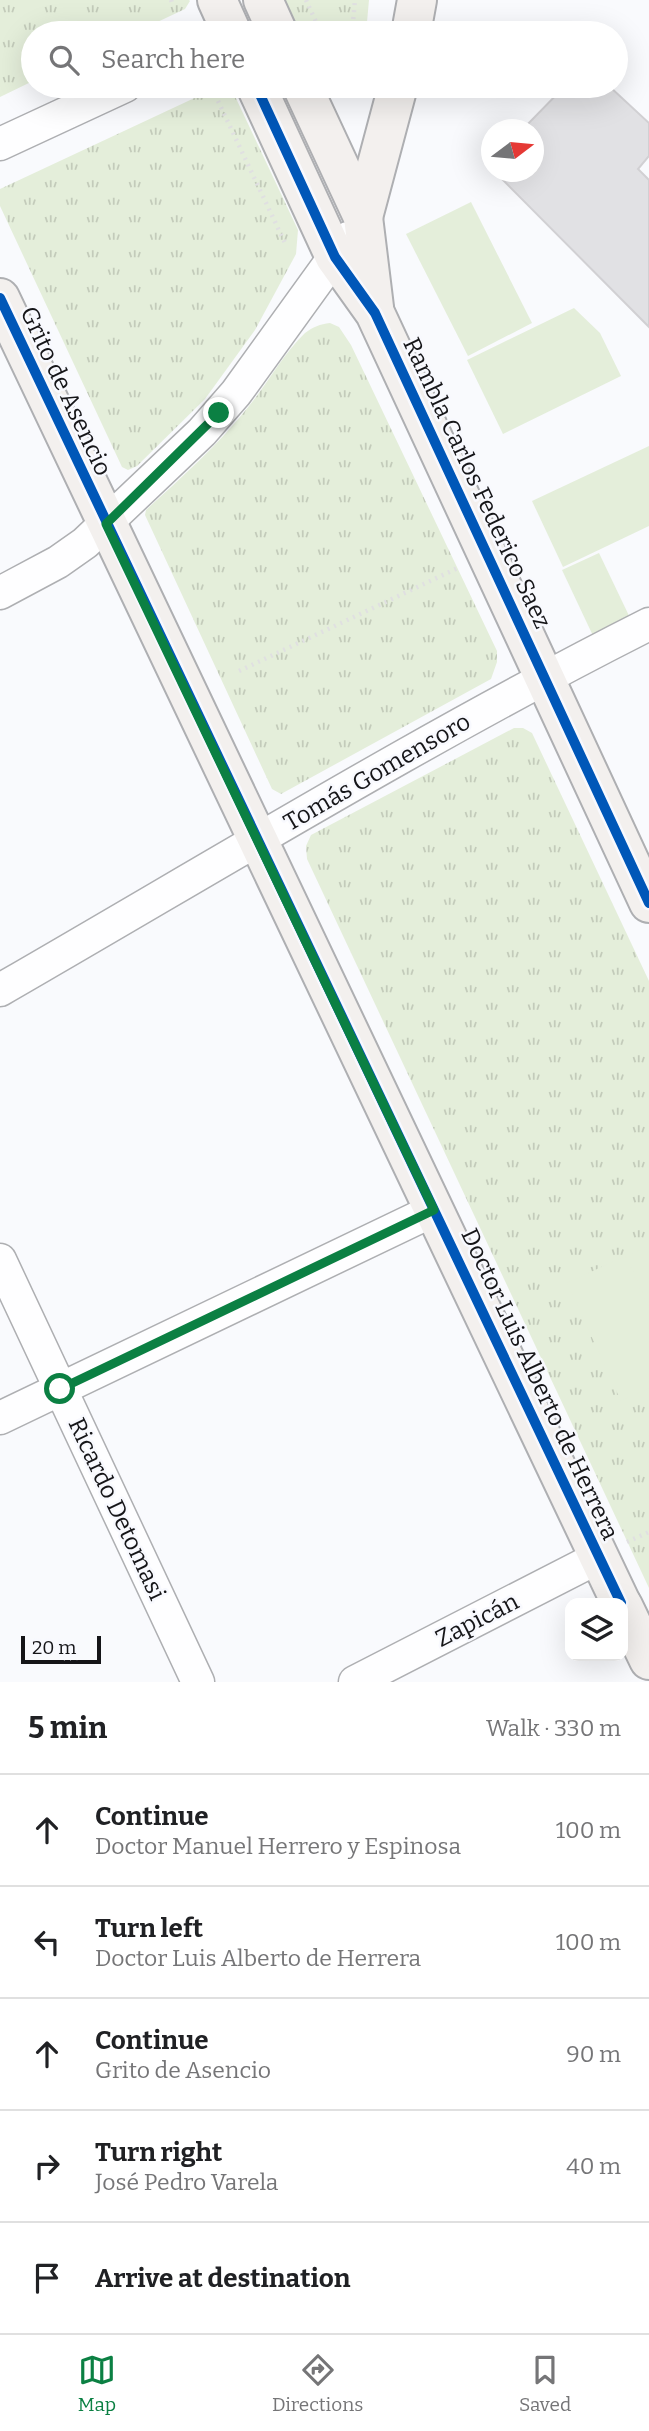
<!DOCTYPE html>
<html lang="en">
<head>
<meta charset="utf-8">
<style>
	:root { --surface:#fff; --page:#f6f6f6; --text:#202124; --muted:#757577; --line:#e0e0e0; --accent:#0b8043 }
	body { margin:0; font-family:Bitter,serif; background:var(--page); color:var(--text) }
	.controls { position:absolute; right:21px; bottom:21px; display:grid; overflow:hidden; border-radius:14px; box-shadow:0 7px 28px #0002 }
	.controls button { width:63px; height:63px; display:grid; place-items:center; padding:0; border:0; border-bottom:2px solid var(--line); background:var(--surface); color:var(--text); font:35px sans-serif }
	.compass { position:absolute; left:481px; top:119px; width:63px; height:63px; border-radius:50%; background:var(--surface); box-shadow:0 7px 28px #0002; rotate:74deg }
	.scale { position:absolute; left:21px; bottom:18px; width:80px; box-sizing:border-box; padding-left:7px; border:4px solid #151518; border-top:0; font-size:19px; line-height:24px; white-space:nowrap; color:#151518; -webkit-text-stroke:5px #f8f9fe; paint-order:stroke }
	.stop { position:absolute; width:21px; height:21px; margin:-16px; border:5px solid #0b8043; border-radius:50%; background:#fff }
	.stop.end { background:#0b8043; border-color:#fff; box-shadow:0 2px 7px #0008 }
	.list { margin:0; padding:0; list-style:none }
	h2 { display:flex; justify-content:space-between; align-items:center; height:91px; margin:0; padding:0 28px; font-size:30px }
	h2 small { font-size:23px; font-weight:400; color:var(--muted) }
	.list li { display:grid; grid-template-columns:46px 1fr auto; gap:21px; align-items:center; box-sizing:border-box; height:112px; padding:0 28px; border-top:2px solid var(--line) }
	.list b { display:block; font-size:26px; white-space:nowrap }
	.list p { margin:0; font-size:23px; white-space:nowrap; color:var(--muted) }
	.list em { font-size:23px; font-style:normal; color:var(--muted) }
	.icon { flex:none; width:38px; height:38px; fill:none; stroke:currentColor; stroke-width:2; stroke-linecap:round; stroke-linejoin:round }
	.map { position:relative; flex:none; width:649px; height:1682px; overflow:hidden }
	.search { position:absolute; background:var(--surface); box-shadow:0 7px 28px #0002; left:21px; right:21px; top:21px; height:77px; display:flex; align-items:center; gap:18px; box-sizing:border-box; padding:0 24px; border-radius:38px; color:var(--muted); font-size:26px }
	.sheet { height:651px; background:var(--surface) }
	nav { display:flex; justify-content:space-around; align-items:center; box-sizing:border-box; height:98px; border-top:2px solid var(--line); background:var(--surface); font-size:19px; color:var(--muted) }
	nav a { display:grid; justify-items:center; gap:4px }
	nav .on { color:var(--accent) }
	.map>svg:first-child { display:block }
	.park { fill:url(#park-tufts) }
	.pitch { fill:#e4eeda }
	.building { fill:#e1e1e4; stroke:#d1d0d3; stroke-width:2 }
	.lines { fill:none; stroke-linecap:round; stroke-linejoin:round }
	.street-casing { stroke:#aeafb2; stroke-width:35 }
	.secondary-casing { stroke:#aeafb2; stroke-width:42 }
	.path { stroke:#e0e0e1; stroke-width:4.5; stroke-dasharray:2 5; stroke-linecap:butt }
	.street { stroke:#fefeff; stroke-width:32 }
	.secondary { stroke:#f3f0ee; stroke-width:38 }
	.cycleway-casing { stroke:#f8f9fe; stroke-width:15 }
	.cycleway { stroke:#0057b8; stroke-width:10 }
	.route { stroke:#0b8043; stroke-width:9 }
	.labels { text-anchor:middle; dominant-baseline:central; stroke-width:5; stroke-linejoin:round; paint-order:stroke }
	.street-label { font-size:24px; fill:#151518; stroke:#f8f9fe }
</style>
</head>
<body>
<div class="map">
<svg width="649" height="1682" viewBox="0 0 649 1682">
	<defs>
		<pattern id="park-tufts" width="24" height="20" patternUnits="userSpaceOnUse" patternTransform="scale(1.75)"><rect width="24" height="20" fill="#e4eeda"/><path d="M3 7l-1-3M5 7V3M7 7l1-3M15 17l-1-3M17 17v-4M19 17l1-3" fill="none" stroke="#c3cbba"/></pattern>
	</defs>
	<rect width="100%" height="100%" fill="#f9fafd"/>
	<g class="park">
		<polygon points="0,0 189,0 190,1 185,9 134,33 33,33 33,81 0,97"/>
		<polygon points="285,0 369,0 366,33 301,33"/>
		<polygon points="226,86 233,92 298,230 296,254 255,330 205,399 137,466 128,470 122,467 0,206 0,189 218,87"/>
		<path d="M330,323l9,4 12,18 146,306v11l-6,17 -210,115 -9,-5 -127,-274 1,-5c36,-33 73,-66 103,-104 19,-23 34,-52 56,-73 8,-6 15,-9 25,-10z"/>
		<polygon points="514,728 523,728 532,733 649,981 649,1588 307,859 306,846 311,835"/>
	</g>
	<g class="pitch">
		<polygon points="471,202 532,323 468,356 406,234"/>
		<polygon points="574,308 600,333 621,376 503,434 467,360"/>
		<polygon points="649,446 649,526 563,567 532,501"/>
		<polygon points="599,553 632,622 595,640 562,570"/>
		<polygon points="649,1246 649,1306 626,1256"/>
		<polygon points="625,1256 649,1309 649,1388 621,1401 567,1283"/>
	</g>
	<polygon class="building" points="565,86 609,86 649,123 649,156 638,169 649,180 649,327 495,172 534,172 534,130 522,130"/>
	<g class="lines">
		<defs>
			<g id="street">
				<polyline points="0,144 125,86"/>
				<polyline points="0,593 58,562 85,543 202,432 236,393 348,238"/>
				<path d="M0,990c215,-124 427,-254 649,-366"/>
				<polyline points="0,1260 198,1682"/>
				<polyline points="0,1418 434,1210"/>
				<polyline points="355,1682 599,1557"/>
			</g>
			<g id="secondary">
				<polyline points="217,0 232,33"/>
				<polyline points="263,0 278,33"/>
				<polyline points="411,33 417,0"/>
				<polyline points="256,86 335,257 375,313 649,903"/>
				<polyline points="302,86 363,217 374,307"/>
				<polyline points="363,217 398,86"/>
				<polyline points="0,298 621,1603"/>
				<polyline points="623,1606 649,1660"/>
			</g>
		</defs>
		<use href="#street" class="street-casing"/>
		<use href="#secondary" class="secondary-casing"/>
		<g class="path">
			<polyline points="171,0 172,3"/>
			<polyline points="306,0 321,33"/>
			<polyline points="352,33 355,0"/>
			<polyline points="218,101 285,243"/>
			<polyline points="239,671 460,567"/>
			<polyline points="627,1542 649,1532"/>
		</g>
		<use href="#street" class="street"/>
		<use href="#secondary" class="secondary"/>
		<defs>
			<g id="cycleway">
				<polyline points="256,86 335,257 375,313 649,903"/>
				<polyline points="0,298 621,1603"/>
			</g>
		</defs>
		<use href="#cycleway" class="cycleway-casing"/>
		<use href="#cycleway" class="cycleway"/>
	</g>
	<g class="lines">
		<polyline class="route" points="60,1389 434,1210 106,524 219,413"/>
	</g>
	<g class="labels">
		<g class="street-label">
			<text transform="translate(66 391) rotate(65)">Grito de Asencio</text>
			<text transform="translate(477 483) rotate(65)">Rambla Carlos Federico Saez</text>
			<text transform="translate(377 772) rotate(-30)">Tomás Gomensoro</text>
			<text transform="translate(540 1384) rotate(65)">Doctor Luis Alberto de Herrera</text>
			<text transform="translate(117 1509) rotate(65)">Ricardo Detomasi</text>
			<text transform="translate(477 1620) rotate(-27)">Zapicán</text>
		</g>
	</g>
</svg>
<div class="controls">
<button><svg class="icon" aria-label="layers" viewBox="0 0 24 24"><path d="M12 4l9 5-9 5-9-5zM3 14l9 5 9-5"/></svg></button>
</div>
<svg class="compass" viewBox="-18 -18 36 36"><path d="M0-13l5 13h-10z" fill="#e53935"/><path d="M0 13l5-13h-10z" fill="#757577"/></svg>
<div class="scale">20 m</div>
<div class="stop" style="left:60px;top:1389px"></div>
<div class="stop end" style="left:219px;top:413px"></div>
<div class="search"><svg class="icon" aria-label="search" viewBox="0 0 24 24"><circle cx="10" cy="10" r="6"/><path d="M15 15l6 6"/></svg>Search here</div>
</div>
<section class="sheet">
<h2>5 min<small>Walk · 330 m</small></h2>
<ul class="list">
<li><svg class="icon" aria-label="ahead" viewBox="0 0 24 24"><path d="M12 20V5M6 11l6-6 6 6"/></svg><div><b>Continue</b><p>Doctor Manuel Herrero y Espinosa</p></div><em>100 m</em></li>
<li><svg class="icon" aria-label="left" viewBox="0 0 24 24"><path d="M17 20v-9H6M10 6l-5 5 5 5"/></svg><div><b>Turn left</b><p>Doctor Luis Alberto de Herrera</p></div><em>100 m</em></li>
<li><svg class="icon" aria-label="ahead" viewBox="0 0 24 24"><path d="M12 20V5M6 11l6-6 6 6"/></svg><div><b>Continue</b><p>Grito de Asencio</p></div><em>90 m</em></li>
<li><svg class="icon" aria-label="right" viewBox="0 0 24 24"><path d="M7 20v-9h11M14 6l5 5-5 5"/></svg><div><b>Turn right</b><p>José Pedro Varela</p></div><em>40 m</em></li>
<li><svg class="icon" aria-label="arrive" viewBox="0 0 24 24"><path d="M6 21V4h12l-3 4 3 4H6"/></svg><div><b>Arrive at destination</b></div></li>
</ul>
</section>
<nav>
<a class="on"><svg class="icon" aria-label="map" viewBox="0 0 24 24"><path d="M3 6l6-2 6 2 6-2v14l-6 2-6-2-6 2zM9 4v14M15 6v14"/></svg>Map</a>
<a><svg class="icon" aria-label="directions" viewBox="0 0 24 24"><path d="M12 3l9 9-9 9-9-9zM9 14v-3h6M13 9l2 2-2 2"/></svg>Directions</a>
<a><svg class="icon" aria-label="saved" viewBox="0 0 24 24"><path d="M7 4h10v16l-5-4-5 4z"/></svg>Saved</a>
</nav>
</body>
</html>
